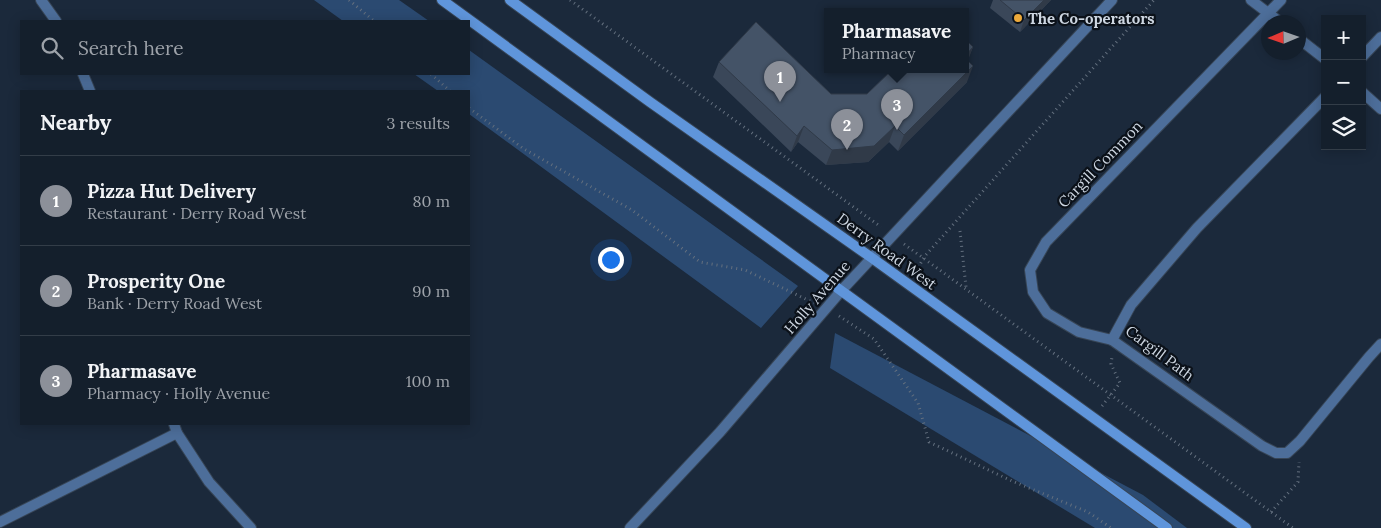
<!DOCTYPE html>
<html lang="en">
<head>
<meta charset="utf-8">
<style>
	:root { --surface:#141f2c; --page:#212c38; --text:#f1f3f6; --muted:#9da2a9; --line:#333d48; --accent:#8c9099 }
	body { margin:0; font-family:Lora,serif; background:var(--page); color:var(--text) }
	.controls { position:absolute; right:15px; top:15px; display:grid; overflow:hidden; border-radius:0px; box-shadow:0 2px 12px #0003 }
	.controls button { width:45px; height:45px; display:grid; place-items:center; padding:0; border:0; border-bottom:1px solid var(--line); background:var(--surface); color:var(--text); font:25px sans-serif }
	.compass { position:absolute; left:1261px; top:15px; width:45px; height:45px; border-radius:50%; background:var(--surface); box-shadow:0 2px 12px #0003; rotate:268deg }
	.you { position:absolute; left:610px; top:259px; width:18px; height:18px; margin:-12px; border:4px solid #fff; border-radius:50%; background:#1a73e8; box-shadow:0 0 0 8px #1a73e833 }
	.badge { display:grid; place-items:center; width:32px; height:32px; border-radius:50%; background:var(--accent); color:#fff; font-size:16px; font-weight:700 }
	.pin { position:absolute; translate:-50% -41px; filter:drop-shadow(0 1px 2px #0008) }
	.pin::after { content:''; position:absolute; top:26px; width:18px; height:15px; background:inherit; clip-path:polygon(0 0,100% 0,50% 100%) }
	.popup { position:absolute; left:824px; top:8px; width:145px; height:65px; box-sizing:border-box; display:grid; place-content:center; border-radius:0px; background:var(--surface); filter:drop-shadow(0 1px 4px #0005); font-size:16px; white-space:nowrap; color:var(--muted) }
	.popup b { font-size:19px; color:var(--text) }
	.popup::after { content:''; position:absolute; left:50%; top:100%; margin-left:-10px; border:10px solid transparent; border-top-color:var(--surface) }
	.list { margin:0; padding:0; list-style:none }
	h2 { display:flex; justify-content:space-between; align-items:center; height:65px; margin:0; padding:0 20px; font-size:21px }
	h2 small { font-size:16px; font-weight:400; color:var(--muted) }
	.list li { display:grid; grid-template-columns:32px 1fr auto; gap:15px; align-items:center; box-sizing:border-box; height:90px; padding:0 20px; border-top:1px solid var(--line) }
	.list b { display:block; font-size:19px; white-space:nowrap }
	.list p { margin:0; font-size:16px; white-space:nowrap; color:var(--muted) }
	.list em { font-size:16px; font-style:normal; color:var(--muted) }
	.icon { flex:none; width:28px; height:28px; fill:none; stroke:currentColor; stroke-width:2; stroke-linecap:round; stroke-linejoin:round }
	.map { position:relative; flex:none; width:1381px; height:528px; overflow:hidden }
	.search { position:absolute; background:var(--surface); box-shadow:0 2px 12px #0003; left:20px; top:20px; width:450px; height:55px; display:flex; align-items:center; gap:12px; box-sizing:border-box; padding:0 18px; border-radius:0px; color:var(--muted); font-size:19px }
	.panel { position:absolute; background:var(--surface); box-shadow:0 2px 12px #0003; left:20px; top:90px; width:450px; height:335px; border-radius:0px }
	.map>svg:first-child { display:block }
	.park { fill:#2b4a71 }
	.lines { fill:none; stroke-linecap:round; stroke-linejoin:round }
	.street-casing { stroke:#374556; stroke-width:12 }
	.secondary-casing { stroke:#374556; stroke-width:12 }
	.path { stroke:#64707f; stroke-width:3; stroke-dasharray:1 4; stroke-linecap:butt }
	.street { stroke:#4d6e9a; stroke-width:10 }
	.secondary { stroke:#5f95db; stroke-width:10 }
	.wall { fill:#3a4759 }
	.shaded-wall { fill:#303a48 }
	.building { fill:#445367; stroke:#303a48 }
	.poi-dot { fill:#eca93b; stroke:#0b1119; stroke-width:2 }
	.labels { text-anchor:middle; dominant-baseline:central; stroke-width:4.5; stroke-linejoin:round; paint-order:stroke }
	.poi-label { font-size:15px; font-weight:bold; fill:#cdd6e1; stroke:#0b1119; text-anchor:start }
	.street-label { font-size:15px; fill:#cdd6e1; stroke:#0b1119 }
</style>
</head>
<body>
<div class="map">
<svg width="1381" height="528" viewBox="0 0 1381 528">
	<rect width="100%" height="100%" fill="#1b293b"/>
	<g class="park">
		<polygon points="314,0 399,0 429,21 343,21"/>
		<polygon points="469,50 798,286 761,328 469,114 469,91 438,91 414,74 469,74"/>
		<polygon points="835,333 1143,495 1187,528 1095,528 830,368"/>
	</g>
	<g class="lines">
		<defs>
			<g id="street">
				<polyline points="41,0 56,21"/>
				<polyline points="1251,0 1280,22"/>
				<polyline points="1281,0 1046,242 1030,270 1033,292 1047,313 1079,332 1112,340 1262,446 1276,453 1287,453 1300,441 1369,357 1381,344"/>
				<polyline points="1298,38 1325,59"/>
				<polyline points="1362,57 1381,37"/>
				<polyline points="83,74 90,91"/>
				<polyline points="1362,92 1381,109"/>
				<polyline points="1112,340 1131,305 1197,228 1325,97"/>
				<polyline points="174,424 177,433 209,482 251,528"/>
				<polyline points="0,522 177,433"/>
				<polyline points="630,528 720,432 841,291 1112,0"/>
			</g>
			<g id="secondary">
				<polyline points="442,0 1167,528"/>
				<polyline points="510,0 650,102 872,258 1246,528"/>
			</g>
		</defs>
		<use href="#street" class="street-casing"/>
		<use href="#secondary" class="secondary-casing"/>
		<g class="path">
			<polyline points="349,0 374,21"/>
			<polyline points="570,0 881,227"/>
			<polyline points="431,74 450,91"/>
			<polyline points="469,108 524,149 632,210 700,262 745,270 814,303"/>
			<polyline points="960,231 966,287"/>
			<polyline points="904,244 1293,528"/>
			<polyline points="916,272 924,257 1154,0"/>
			<polyline points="839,316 874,339 918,403 929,442 1012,481 1088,512 1111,528"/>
			<polyline points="1102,406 1120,383 1111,364 1112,357"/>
			<polyline points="1271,512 1298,482 1299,462"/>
		</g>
		<use href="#street" class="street"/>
		<use href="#secondary" class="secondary"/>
	</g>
	<g class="wall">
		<polygon points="993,0 1051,0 1020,32 990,8"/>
		<polygon points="966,40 973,47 967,61 967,82 898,151 889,142 868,162 826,165 798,142 791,152 713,77 719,62 831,94 867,94"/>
	</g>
	<g class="shaded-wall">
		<polygon points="1044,0 1051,0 1020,32 1024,20"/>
		<polygon points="973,47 967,63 966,64 966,55"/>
		<polygon points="973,66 967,82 898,151 904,135"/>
		<polygon points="804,126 798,142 791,152 797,136"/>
		<polygon points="895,126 889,142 868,162 826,165 832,150"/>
	</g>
	<g class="building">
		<polygon points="1000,0 1044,0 1024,20"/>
		<polygon points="756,22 831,94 867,94 893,69 966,69 966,59 973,66 904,135 895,126 874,146 832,150 804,126 797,136 719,62"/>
		<polygon points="966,40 973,47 966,55"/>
	</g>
	<circle class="poi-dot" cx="1018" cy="18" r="5"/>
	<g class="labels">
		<g class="poi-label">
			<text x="1028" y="18">The Co-operators</text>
		</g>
		<g class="street-label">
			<text transform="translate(1100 164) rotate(-46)">Cargill Common</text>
			<text transform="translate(887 251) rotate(36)">Derry Road West</text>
			<text transform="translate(817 297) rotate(-49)">Holly Avenue</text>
			<text transform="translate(1160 353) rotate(37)">Cargill Path</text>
		</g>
	</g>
</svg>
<div class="controls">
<button>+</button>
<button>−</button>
<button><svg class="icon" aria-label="layers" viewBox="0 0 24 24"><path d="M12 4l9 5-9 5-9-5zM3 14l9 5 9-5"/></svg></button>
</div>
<svg class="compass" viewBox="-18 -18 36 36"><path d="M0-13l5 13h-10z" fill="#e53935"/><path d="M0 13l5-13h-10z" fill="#9da2a9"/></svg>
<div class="you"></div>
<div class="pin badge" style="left:780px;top:102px">1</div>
<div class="pin badge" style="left:847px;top:150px">2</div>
<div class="pin badge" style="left:897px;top:130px">3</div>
<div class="popup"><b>Pharmasave</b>Pharmacy</div>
<div class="search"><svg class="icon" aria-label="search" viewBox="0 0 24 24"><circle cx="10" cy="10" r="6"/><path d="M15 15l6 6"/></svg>Search here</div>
<section class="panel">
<h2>Nearby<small>3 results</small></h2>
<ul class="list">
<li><span class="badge">1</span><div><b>Pizza Hut Delivery</b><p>Restaurant · Derry Road West</p></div><em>80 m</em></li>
<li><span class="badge">2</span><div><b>Prosperity One</b><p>Bank · Derry Road West</p></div><em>90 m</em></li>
<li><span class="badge">3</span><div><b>Pharmasave</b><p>Pharmacy · Holly Avenue</p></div><em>100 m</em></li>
</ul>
</section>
</div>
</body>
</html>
